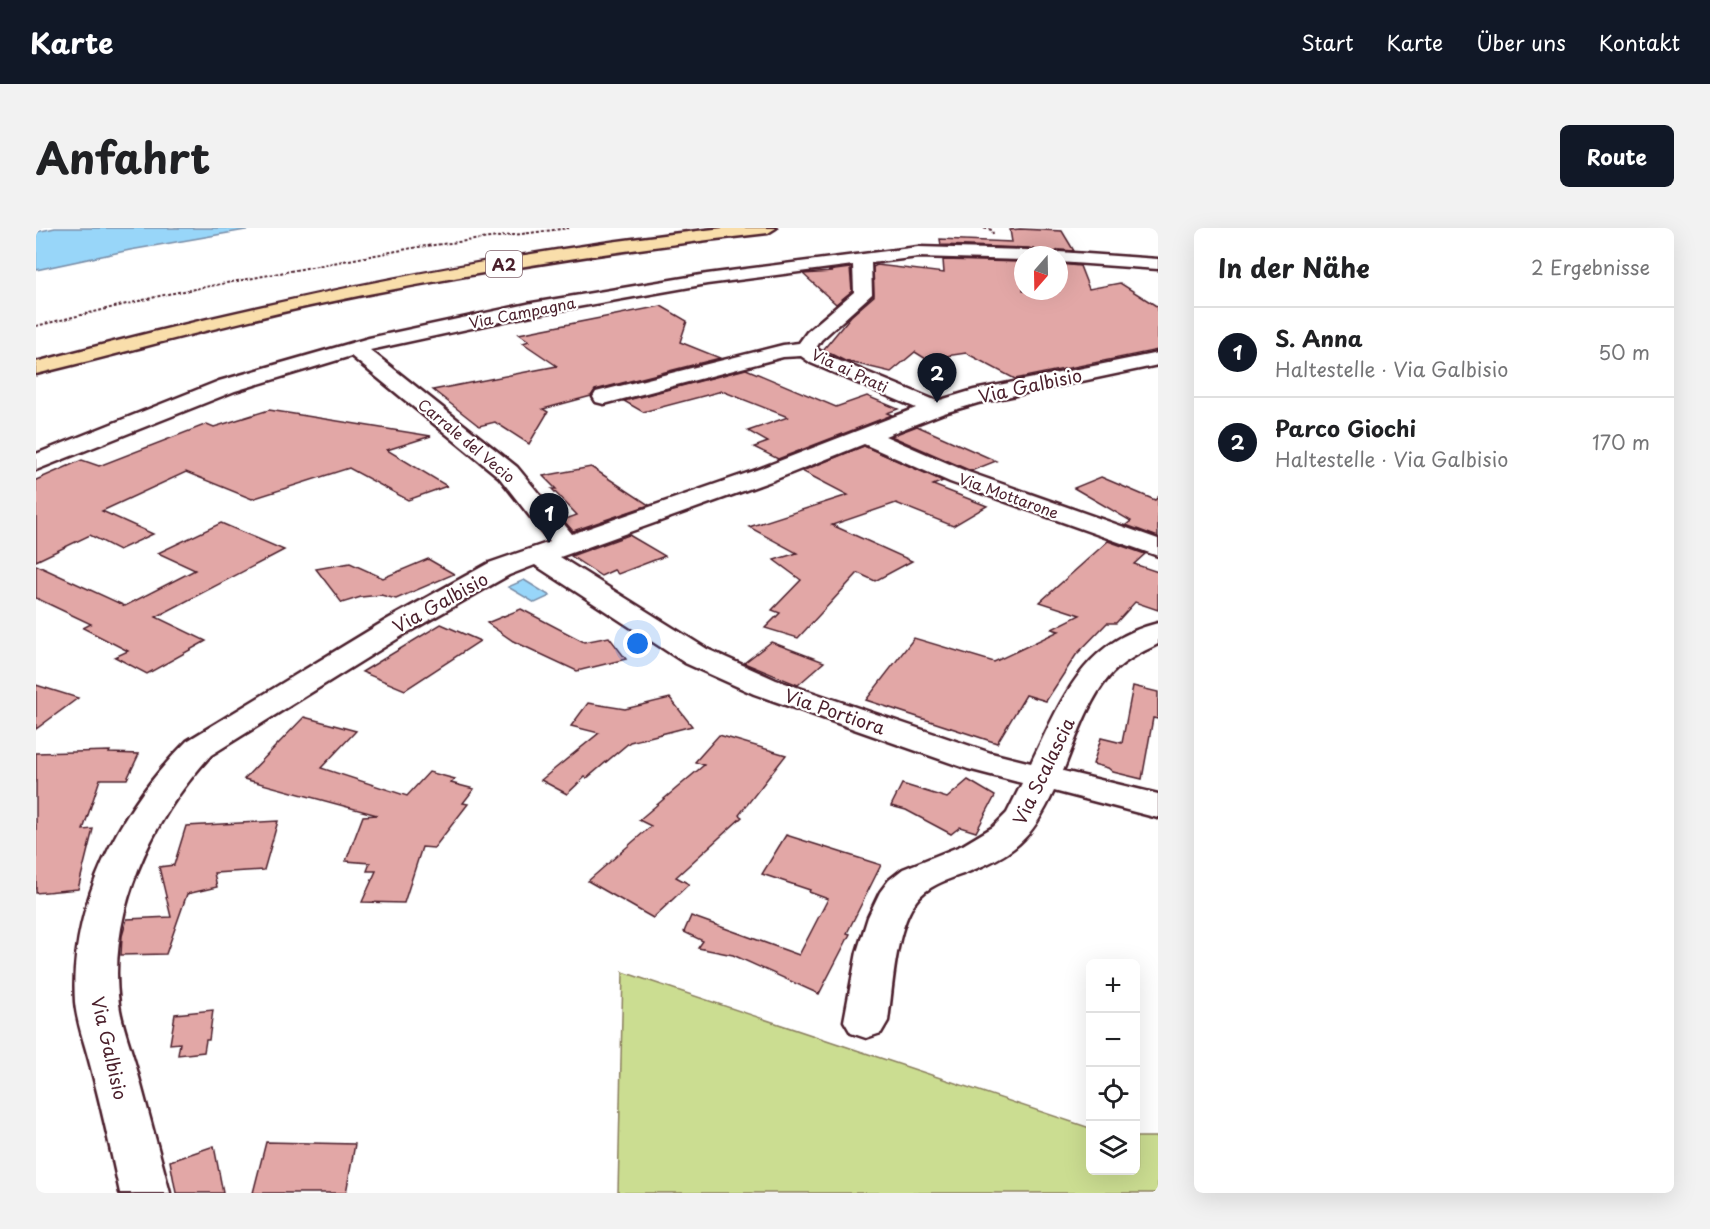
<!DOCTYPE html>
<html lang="de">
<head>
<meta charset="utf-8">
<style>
	:root { --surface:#fff; --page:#f2f2f2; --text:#202124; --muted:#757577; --line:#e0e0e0; --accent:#111827 }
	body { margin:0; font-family:"Playpen Sans",sans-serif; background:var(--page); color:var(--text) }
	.controls { position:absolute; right:18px; bottom:18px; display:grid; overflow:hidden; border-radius:9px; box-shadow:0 6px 24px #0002 }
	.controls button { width:54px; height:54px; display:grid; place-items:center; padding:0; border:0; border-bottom:2px solid var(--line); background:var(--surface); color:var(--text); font:30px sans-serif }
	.compass { position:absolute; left:978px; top:18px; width:54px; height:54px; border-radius:50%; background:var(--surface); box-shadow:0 6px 24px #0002; rotate:200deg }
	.you { position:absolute; left:602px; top:416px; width:21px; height:21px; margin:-15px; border:4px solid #fff; border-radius:50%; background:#1a73e8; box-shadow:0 0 0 9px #1a73e833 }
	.badge { display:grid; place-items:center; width:39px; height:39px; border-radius:50%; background:var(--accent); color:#fff; font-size:20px; font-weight:700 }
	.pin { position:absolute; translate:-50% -50px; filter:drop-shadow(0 2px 3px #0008) }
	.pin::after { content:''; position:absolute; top:32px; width:21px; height:18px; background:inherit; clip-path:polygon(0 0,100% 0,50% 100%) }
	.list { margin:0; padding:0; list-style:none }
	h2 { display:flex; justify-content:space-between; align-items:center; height:78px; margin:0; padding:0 24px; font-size:26px }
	h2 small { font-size:20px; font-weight:400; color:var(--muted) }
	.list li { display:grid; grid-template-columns:39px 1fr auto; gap:18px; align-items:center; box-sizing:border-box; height:90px; padding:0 24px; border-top:2px solid var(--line) }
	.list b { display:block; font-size:22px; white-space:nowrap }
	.list p { margin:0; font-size:20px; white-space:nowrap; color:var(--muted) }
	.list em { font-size:20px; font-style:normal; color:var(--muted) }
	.icon { flex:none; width:33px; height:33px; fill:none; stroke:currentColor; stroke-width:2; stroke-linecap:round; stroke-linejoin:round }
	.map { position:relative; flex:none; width:1122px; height:965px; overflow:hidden; border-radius:9px }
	header { display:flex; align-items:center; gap:36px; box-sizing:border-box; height:84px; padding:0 30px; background:var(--accent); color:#fff }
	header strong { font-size:28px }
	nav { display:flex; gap:33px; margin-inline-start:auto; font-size:21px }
	.intro { display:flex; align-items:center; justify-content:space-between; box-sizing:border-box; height:144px; padding:0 36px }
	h1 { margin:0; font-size:42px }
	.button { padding:15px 27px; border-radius:9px; background:var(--accent); color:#fff; font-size:21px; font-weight:700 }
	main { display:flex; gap:36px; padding:0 36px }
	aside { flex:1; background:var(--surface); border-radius:9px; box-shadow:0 6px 24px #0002 }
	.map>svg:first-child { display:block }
	.green { fill:#cbdd91; stroke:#8a7e5e; stroke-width:1.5 }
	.water { fill:#98d6f9; stroke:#798da7; stroke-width:1.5 }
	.building { fill:#e2a7a6; stroke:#4a1f2b; stroke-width:1.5 }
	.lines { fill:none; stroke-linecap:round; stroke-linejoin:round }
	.minor-casing { stroke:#4a1f2b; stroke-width:5 }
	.highway-casing { stroke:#4a1f2b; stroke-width:5 }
	.path { stroke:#4a1f2b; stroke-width:2; stroke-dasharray:3 2; stroke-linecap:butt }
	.minor { fill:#fff; fill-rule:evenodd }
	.highway { fill:#f9deab; fill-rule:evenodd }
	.labels { text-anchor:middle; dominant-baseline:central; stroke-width:4.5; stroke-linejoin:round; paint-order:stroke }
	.far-street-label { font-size:15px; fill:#4a1f2b; stroke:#fff }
	.shield { fill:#fff; stroke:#80626b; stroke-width:1.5 }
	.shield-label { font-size:16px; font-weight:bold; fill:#4a1f2b }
	.street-label { font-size:18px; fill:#4a1f2b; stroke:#fff }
</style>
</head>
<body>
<header>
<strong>Karte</strong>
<nav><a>Start</a><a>Karte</a><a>Über uns</a><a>Kontakt</a></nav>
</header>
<div class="intro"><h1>Anfahrt</h1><a class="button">Route</a></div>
<main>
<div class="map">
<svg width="1122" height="965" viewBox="0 0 1122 965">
	<rect width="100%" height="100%" fill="#fff"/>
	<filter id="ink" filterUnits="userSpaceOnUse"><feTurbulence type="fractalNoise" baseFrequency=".0167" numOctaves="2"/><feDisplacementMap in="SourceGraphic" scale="12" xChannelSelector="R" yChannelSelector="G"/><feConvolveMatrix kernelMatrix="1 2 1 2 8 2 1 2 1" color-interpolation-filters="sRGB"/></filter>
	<g filter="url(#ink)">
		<polygon class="green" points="587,744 1054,900 1054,942 1100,942 1100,909 1122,909 1122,965 582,965"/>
		<g class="water">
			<polygon points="19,0 221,0 94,22 0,42 0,4"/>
			<polygon points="488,352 514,368 499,375 472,359"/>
		</g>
		<g class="building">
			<polygon points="984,1 1026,3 1038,23 1023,22 1014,27 1003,27 1000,22 992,20 905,17 904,11 976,14 974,2"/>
			<polygon points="907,32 987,34 987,63 1023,63 1023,36 1044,38 1053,61 1084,55 1122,79 1122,122 979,151 930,125 890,131 879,124 855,144 809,133 787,122 815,88 838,68 837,39 841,37 908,45"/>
			<polygon points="814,40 816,63 800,76 767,46 796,44 792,43"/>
			<polygon points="625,78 651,93 644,114 684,130 559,162 555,168 507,181 512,184 493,216 459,194 443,198 397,162 521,138 487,115 493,113 483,106"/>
			<polygon points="710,141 800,179 831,168 862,181 851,185 856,187 742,231 718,219 732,214 712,203 752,189 686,163 607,184 588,173"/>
			<polygon points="233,182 395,208 351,222 411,258 372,272 313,240 216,271 150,244 66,283 117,306 83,322 54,307 0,333 0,252 46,232 63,238 171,196 178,199"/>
			<polygon points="881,198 960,233 935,243 855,208"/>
			<polygon points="828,218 907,253 897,257 951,278 917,298 860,275 796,297 876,333 839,353 822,345 762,410 729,400 744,385 736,382 765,352 738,332 761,325 713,299 812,267 766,243"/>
			<polygon points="555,239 613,277 537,303 527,292 541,287 516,261 520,261 507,248"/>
			<polygon points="1065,249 1119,272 1122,269 1122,309 1090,297 1095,293 1038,260"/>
			<polygon points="185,295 248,322 120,389 170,413 111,446 79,429 92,423 47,400 55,396 0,370 0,337 89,378 159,342 122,325"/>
			<polygon points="593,307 629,328 582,346 578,342 565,348 535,328"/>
			<polygon points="1072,313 1109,326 1098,336 1122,344 1122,382 1099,374 1080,395 1071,395 1040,427 1010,473 990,467 961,515 830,472 878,410 958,434 1023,403 1016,401 1044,387 1004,374"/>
			<polygon points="392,331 418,346 360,371 345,367 325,369 306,375 280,341 314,335 347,350"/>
			<polygon points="485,381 548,414 573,409 590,431 541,443 477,413 451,395"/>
			<polygon points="405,396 444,413 369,462 326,444"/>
			<polygon points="735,414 788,434 762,457 708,435"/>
			<polygon points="0,457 42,470 0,501"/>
			<polygon points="1097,458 1122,464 1122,491 1117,490 1106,551 1077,544 1072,540 1057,536 1065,510 1086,515"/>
			<polygon points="634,470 656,498 594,514 551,550 549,549 531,566 505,552 563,505 535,498 552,475 589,481"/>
			<polygon points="268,489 320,503 285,540 371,568 393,544 419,551 415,555 438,561 427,575 432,576 398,620 386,619 368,675 326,674 340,643 331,643 334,635 310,633 327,588 341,587 208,551"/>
			<polygon points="683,507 750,527 703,587 706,589 640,649 653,656 617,690 552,653 615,598 603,592 668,537 659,534"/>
			<polygon points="74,523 73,525 103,526 91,551 64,551 47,602 57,601 42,661 0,665 0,525"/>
			<polygon points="932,552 959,568 940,604 924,599 915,606 870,582 855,578 866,556 911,570"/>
			<polygon points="242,593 228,642 178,645 181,659 151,666 130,726 85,727 86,708 91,691 135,689 123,639 138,637 150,598"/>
			<polygon points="750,607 845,637 811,705 814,706 783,766 697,727 662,720 667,713 648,704 655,688 763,727 792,671 773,664 774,662 726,646"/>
			<polygon points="177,782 173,812 170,812 168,824 142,827 144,815 134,816 139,786"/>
			<polygon points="230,914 319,916 310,965 217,965"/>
			<polygon points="178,918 187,965 140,965 134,933"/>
		</g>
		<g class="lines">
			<defs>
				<g id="minor">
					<path d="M882,19l110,3 6,1 3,4h-14v5l-105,-3 -47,6 1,31 -51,46 -5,8 9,7 112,46 37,-11 184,-37v12l-180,38 -34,10 -59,23 83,36 190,67v17l-208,-74 -86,-38 -90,36 -214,77 147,92 69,31 215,73 40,10c31,-63 51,-121 127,-140v21c-18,9 -37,18 -50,34 -20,23 -33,64 -45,93l95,23v24l-104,-27c-23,49 -40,64 -91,83 -17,6 -36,12 -47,27 -21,29 -23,85 -28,120l-7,12 -15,5 -15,-5 -7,-12 13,-69 11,-35 12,-25 9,-12 14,-11 60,-24 30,-18 14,-14 15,-30 -54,-14 -214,-75 -69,-31 -150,-98 -26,10 -99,56 -199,124c-60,65 -104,158 -92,249 3,22 12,44 18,66 11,41 22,82 33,123h-50c-9,-42 -18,-83 -29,-125 -5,-21 -14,-44 -16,-66 -6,-98 45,-194 112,-261l201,-122 101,-56 61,-21 -51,-65 -148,-121 -116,35 -199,79v-16l183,-73 150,-43 163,-35 175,-29zM817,37l1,27 -47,40 -8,11 -16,2 -187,47 -3,5 3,5 8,2 179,-47 18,-1 10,7 105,45 -160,62 -184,64 -55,-67 -147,-117 162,-35 175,-31z"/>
					<polygon points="1023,24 1122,31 1122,41 1023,34 1023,27 1016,27"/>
				</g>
				<path id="highway" d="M687,0h53l-8,5c-154,17 -306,41 -458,73 -92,20 -183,46 -274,68v-12c226,-60 455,-109 687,-134z"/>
			</defs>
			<use href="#minor" class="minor-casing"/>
			<use href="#highway" class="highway-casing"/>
			<g class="path">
				<polyline points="951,0 947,0 956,2 957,6"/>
				<polyline points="0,98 132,66 382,19 533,0"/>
			</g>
			<use href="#minor" class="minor"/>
			<use href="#highway" class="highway"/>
		</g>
	</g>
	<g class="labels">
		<g class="far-street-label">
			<text transform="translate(486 84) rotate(-11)">Via Campagna</text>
			<text transform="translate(814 142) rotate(25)">Via ai Prati</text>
			<text transform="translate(431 212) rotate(40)">Carrale del Vecio</text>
			<text transform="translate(973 267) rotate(20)">Via Mottarone</text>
		</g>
		<rect class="shield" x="450" y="23" width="36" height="26" rx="4.5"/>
		<g class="shield-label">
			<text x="468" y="36">A2</text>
		</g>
		<g class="street-label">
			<text transform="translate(994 157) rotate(-12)">Via Galbisio</text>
			<text transform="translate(404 374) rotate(-29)">Via Galbisio</text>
			<text transform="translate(799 483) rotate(19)">Via Portiora</text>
			<text transform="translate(1007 543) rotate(-64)">Via Scalascia</text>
			<text transform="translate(74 820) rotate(77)">Via Galbisio</text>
		</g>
	</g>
</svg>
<div class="controls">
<button>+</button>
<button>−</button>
<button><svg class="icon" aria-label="locate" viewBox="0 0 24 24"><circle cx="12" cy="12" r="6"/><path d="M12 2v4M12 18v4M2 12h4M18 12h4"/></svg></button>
<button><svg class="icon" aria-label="layers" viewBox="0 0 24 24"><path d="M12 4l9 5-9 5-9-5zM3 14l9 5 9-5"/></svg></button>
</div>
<svg class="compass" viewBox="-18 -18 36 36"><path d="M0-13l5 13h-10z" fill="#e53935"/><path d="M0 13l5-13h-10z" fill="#757577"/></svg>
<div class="you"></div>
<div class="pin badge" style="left:513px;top:315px">1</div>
<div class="pin badge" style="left:901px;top:175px">2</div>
</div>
<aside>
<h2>In der Nähe<small>2 Ergebnisse</small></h2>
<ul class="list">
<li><span class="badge">1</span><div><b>S. Anna</b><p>Haltestelle · Via Galbisio</p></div><em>50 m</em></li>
<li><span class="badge">2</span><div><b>Parco Giochi</b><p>Haltestelle · Via Galbisio</p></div><em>170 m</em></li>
</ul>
</aside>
</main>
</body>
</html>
